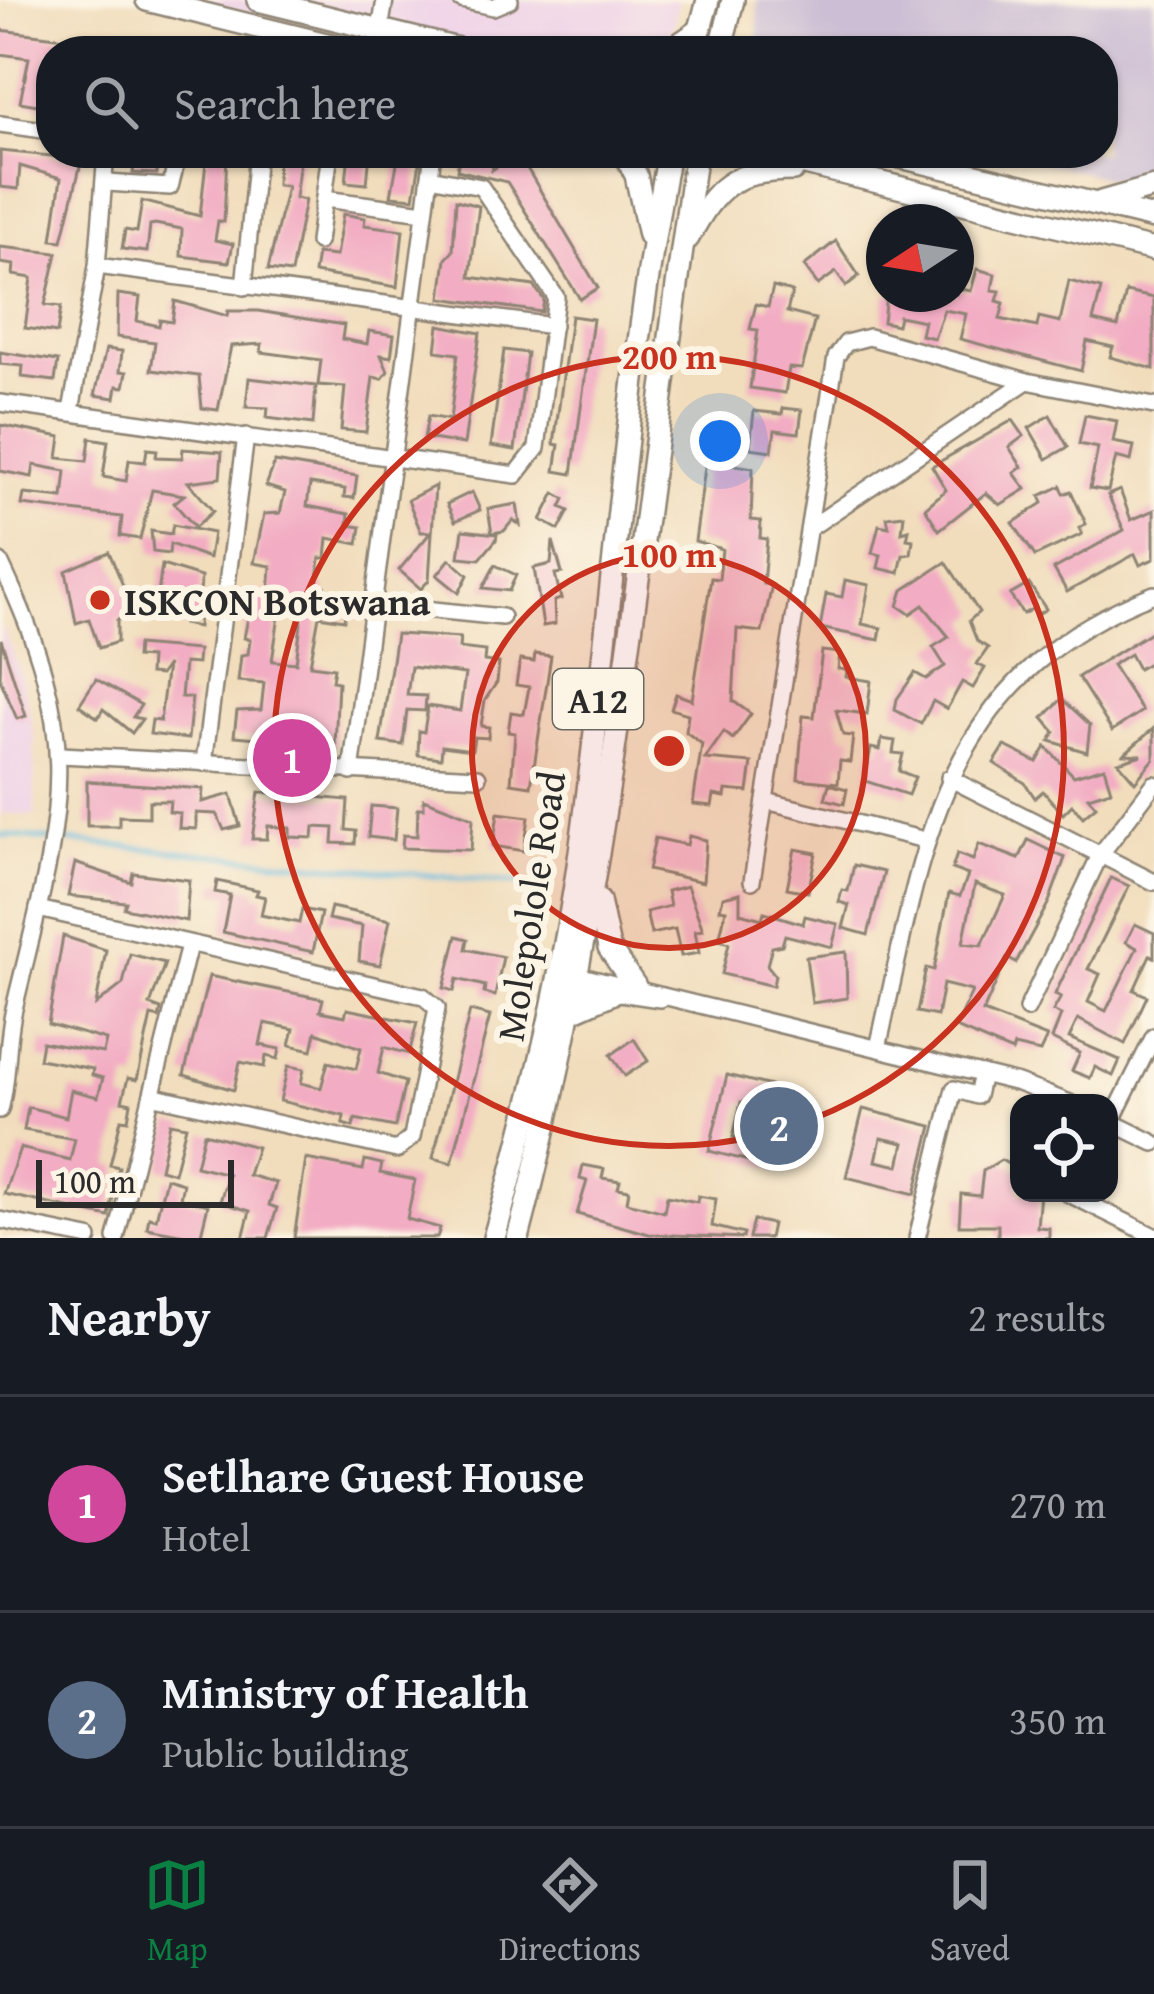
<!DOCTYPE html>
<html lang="en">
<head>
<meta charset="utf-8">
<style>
	:root { --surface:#171b24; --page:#242831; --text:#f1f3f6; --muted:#9ea1a6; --line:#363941; --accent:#0b8043 }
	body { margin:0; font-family:"Gentium Book Plus",serif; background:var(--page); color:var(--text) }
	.controls { position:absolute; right:36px; bottom:36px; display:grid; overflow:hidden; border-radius:24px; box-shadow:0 3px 9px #0004 }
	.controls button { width:108px; height:108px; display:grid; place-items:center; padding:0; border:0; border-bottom:3px solid var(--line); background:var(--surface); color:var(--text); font:60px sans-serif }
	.compass { position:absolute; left:866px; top:204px; width:108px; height:108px; border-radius:50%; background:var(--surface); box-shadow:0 3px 9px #0004; rotate:258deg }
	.scale { position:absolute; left:36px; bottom:30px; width:198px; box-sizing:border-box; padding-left:12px; border:6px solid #2b2b2b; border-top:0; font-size:33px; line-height:42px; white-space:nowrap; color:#2b2b2b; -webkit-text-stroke:9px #fcf5e5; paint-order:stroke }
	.you { position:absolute; left:720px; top:441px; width:42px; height:42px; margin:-30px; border:9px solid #fff; border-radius:50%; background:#1a73e8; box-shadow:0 0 0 18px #1a73e833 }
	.badge { display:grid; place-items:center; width:78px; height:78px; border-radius:50%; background:var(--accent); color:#fff; font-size:39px; font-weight:700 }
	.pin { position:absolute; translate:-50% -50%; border:6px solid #fff; box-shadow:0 3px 12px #0006 }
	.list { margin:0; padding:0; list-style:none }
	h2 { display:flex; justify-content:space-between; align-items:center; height:156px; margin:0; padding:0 48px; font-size:51px }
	h2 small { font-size:39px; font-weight:400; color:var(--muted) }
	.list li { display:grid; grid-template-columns:78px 1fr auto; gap:36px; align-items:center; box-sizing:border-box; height:216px; padding:0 48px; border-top:3px solid var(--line) }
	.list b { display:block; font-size:45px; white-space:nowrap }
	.list p { margin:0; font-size:39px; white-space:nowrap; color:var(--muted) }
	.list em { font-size:39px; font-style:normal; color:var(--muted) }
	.icon { flex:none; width:66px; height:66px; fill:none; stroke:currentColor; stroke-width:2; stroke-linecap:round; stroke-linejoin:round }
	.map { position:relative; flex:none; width:1154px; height:1238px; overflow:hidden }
	.search { position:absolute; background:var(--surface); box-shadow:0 3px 9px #0004; left:36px; right:36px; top:36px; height:132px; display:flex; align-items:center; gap:30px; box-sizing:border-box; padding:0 42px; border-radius:48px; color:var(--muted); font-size:45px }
	.sheet { height:588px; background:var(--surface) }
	nav { display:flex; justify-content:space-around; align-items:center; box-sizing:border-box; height:168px; border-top:3px solid var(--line); background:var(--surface); font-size:33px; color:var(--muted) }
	nav a { display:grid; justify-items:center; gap:6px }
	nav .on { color:var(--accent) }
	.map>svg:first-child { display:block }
	.built { fill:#eed0e8 }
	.industrial { fill:#ccbed4 }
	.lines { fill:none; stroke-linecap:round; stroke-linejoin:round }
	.stream { stroke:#62bcdf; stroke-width:4.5 }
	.building { fill:#f2acc3; fill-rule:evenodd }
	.minor-casing { stroke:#8e8474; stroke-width:20 }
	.major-casing { stroke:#8e8474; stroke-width:26 }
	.minor { stroke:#fff; stroke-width:15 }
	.major { stroke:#fff; stroke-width:21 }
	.ring { fill:none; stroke:#c8321e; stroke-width:6 }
	.poi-dot { fill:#c8321e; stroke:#fcf5e5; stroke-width:4.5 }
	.labels { text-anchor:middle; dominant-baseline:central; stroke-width:12; stroke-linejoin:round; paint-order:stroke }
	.shield { fill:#fcf5e5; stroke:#6a6863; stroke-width:3 }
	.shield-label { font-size:36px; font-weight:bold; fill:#2b2b2b }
	.poi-label { font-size:39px; font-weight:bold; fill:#2b2b2b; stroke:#fcf5e5; text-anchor:start }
	.street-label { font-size:39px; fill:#2b2b2b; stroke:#fcf5e5 }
	.centre { fill:#c8321e; stroke:#fcf5e5; stroke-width:6 }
	.ring-label { font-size:36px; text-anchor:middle; font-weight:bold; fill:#c8321e; stroke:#fcf5e5; stroke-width:12; stroke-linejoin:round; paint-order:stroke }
</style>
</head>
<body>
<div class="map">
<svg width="1154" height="1238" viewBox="0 0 1154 1238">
	<rect width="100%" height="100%" fill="#fcf5e5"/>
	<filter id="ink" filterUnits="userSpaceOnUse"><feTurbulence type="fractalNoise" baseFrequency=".00833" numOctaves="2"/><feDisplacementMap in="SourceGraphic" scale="24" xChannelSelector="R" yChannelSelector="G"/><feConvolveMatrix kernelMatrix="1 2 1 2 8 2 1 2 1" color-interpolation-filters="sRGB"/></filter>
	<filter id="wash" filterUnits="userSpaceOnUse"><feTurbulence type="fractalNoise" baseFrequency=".004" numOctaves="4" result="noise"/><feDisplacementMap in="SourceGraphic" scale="48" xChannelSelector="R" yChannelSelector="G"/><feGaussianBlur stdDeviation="2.7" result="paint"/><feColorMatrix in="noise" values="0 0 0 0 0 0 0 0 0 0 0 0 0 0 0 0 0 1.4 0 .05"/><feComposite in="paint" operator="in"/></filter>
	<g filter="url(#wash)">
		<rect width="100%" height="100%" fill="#f1ddbc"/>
		<g class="built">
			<polygon points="176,0 679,0 667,51 474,51"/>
			<polygon points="0,622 20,672 34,735 35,816 0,813"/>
		</g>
		<polygon class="industrial" points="757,0 1154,0 1154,189 1004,153 1103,153 1103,51 759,51"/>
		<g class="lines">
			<polyline class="stream" points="0,835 544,886"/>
		</g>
		<g id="blocks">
			<g class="building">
				<polygon points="0,30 81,40 110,46 109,51 49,51 43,106 20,102 29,58 0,54"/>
				<polygon points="0,151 82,159 62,241 52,240 61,178 20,166 18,189 0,187"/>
				<polygon points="136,153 160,153 157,174 133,173"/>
				<polygon points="207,153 227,153 224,222 218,221 215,240 233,244 229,262 181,256 182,229 155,224 150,225 147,252 122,249 125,230 137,232 142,201 200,216"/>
				<polygon points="278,153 301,153 295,198 305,200 291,273 268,270 287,186 277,185"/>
				<polygon points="349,153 370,153 367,184 346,182"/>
				<polygon points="399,153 421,155 414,198 391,196"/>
				<polygon points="460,153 494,156 492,170 518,153 598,288 580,299 507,182 457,170"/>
				<polygon points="456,200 479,206 470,277 534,286 544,300 542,312 441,298 446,259 453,251"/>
				<polygon points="343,214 365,218 364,225 403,230 397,287 314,273 317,254 336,256"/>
				<polygon points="836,241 859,276 846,286 836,272 818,285 804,266"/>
				<polygon points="0,247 57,253 45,305 61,307 57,333 25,328 32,278 13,275 14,265 0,263"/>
				<polygon points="977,269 995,274 992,290 1000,291 997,301 1004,303 1000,319 1037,327 1039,317 1060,322 1069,281 1101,289 1093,321 1118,327 1126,292 1154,298 1154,369 1110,357 1113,347 1087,341 1081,371 960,339 966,314 944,310 934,338 921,335 924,321 899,316 897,325 883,322 886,294 939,297 956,294 956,288 971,291"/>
				<polygon points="773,287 792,292 787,312 815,319 802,369 789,368 785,393 750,388 758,330 750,329 756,304 768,307"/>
				<polygon points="118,294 140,297 137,321 159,326 160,320 172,322 175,301 227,316 228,311 258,311 344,325 342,339 367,344 369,331 394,335 391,357 381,355 388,371 382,379 373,377 366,432 341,430 345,387 318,385 321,360 261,352 262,344 231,346 218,410 202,408 199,376 151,370 155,342 117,337"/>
				<polygon points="571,316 593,319 572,474 555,471 559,445 554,444"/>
				<polygon points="439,325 480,333 464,444 424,438 428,416 450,420 458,354 436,351"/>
				<polygon points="106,349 122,351 120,371 127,372 124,387 117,386 115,398 95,395"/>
				<polygon points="504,350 527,353 515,450 491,446"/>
				<polygon points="0,352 58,361 55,381 22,377 23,366 0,364"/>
				<polygon points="249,378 316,386 313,424 267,418 268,408 246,407"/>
				<polygon points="783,408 802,410 799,433 775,430 772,451 750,448 754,411 782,414"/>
				<polygon points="1050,415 1068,447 1047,459 1029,428"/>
				<polygon points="1085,415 1117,421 1113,442 1134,446 1131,461 1116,457 1108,491 1090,488 1098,448 1079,444"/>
				<polygon points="1013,420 1024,436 1009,447 1022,467 1014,473 1026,489 1000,505 986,493 939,530 925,508 946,490 932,466"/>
				<polygon points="0,425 61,437 58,458 87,461 90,438 108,441 103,477 126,481 129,460 145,462 147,449 157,450 156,457 182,458 183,449 222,452 220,478 188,482 213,511 195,527 174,503 184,495 152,490 140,539 120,536 122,517 22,505 24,494 63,498 66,471 34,465 32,477 0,471"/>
				<polygon points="706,460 753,468 751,520 761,521 760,538 767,539 763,584 772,585 762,632 737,629 733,701 751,714 733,739 724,732 705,759 752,763 748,792 726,790 725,797 714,795 712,806 693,804 702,744 686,732 688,714 671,709 676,694 692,700 711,578 719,579 722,549 695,541"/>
				<path d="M275,462l82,14 -3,22 -10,-1 1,-8 -35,-5 -3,22 42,8 -1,11 13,2 -3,17 -30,-6 -2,20h-6l-3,27 8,1 -2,14 23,3 -2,17 -25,-4 -9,49 24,3 -2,13 6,1 -3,64 -32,-1 2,-16 -23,-3 -2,14 -46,-4 3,-25 24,-1 3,-27 -26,-2 3,-26 7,-1 2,-15 -6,-1 9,-46 16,2 2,-28 -17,-3 10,-49 16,-1 5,-21 -19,-6zM281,603l22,4 -7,56 -24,-2z"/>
				<polygon points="435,486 429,580 421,589 399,570 431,532 421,532 408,500"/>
				<polygon points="1061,486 1064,494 1071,491 1086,524 1079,528 1082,534 1035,556 1013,523 1043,503 1040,496"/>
				<polygon points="1120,490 1131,520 1154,510 1154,559 1140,565 1135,554 1067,592 1054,569 1124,530 1108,495"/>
				<polygon points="472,492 480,510 455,521 447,504"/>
				<polygon points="555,493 565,499 561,507 569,511 559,530 541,520"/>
				<polygon points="517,504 520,525 513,520 504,531 492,533 488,509"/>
				<polygon points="904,515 902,532 909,530 907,539 913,540 911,554 903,555 899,573 878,568 881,555 872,553 879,525 889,527 887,517"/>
				<polygon points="173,525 213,533 209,558 170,544 169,554 153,552 151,531 171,534"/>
				<polygon points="463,530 497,534 496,540 480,559 459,557"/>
				<polygon points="553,541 562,573 555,574 561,599 554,601 555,624 543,626 534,568 551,564"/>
				<polygon points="109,552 135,614 117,620 117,642 99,648 89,619 76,623 66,571"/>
				<polygon points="450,559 468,575 459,593 437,575"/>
				<polygon points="946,562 979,612 969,621 977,641 988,648 977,664 985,668 973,688 962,682 947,709 933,701 921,724 895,710 897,699 915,673 926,679 945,666 933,647 949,637 923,605 910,614 898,606 903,590"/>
				<polygon points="162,565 201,577 198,627 183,624 188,599 158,594"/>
				<polygon points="495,565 516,575 509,591 483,588"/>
				<polygon points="845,580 869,585 862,624 881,628 879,640 820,628 826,594 842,597"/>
				<polygon points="1029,584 1046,609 1038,614 1032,609 1023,614 1010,595"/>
				<polygon points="1154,630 1154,660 1138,669 1130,654 1112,665 1142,711 1112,731 1078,677"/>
				<polygon points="396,634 460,638 459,648 485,651 484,661 499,663 497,682 485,700 481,726 489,727 488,738 474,737 472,750 442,746 441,758 418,755 419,731 424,732 428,706 460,711 465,674 411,667 407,695 426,696 425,711 407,710 403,745 380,742"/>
				<polygon points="1,639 26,716 17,719 0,679"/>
				<polygon points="137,645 198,650 197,664 184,663 181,697 192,698 188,739 150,734 152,720 160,721 167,665 160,675 149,674 150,658 136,657"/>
				<polygon points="822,651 840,653 838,669 847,670 846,677 871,681 867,714 836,710 843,735 853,736 850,762 840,761 838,783 798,779 803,716 814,717"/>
				<polygon points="535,654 551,656 531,786 511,783 515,733 508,732 511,712 524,714 529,687 516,685 520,660 534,662"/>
				<polygon points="96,679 141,705 133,717 142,719 132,733 103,709 98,718 79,705"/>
				<polygon points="1062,699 1090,725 1087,752 1050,741 1055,732 1043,718"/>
				<polygon points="1154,728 1154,759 1135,782 1118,762 1142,755 1124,754"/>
				<polygon points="882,739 895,741 893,753 903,754 899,771 915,777 908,795 865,781 871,748 880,750"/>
				<polygon points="1005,746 1037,762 1046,747 1074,776 1104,767 1111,790 1088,797 1096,806 1083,817 1072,805 1063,814 1043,791 1035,798 1025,783 994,763"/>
				<polygon points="87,781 203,789 202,802 231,794 240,826 224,830 217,814 196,813 196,829 179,828 180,813 169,812 170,801 149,801 149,817 119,816 119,826 87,826"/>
				<polygon points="829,784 847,789 844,804 825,799"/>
				<polygon points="259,792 348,800 346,830 356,831 355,844 333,843 334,828 314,827 313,838 290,837 290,828 268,826 267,839 252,839"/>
				<polygon points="424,799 473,818 471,850 402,848 403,835 417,836 418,808 424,808"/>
				<polygon points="371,806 397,808 394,840 368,837"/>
				<polygon points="498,813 529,817 524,851 493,846"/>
				<polygon points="689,836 706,840 703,882 648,870 655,838 687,845"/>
				<path d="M1028,840l37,18 -16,44 -33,61 -9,-5 -24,54 64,25 -7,15 -26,-6 -2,6 -56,-24 16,-37 -29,-7 -6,32 -20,-4 9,-44 8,2 15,-77 11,3 8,-21 -16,-6 5,-15 16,6 6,-16 40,15zM975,884l30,11 -23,50 -19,-2z"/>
				<polygon points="795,849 816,853 808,892 787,888"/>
				<polygon points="75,863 131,882 133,873 189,880 186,921 124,908 126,902 68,896"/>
				<polygon points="854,865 884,872 868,935 843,928 849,905 839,902 842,890 848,891"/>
				<polygon points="1111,878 1129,886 1088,969 1100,974 1088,1002 1106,1011 1137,948 1126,942 1135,924 1154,933 1154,957 1150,955 1134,990 1147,996 1125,1044 1078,1019 1069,1038 1120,1060 1113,1076 1095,1067 1090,1078 1072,1071 1080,1053 1052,1039 1061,1015 1053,1011 1061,997 1055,994"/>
				<polygon points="217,881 258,890 256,895 265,897 261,915 299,923 302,909 321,913 313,952 223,932 230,895 215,892"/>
				<polygon points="687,886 703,930 695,931 699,953 681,956 675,929 651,934 646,912 670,906 667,891"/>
				<polygon points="740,893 740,913 762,919 764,912 803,924 805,916 838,924 832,947 785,935 782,945 772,947 767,965 775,975 773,986 722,974 729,943 719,940 726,910 720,909 723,897"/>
				<polygon points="331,907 390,920 380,965 359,961 362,926 328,919"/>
				<polygon points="63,936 106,950 96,1005 123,984 130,954 165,963 150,1005 161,1009 159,1018 151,1016 137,1080 128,1078 122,1101 131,1103 128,1120 121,1119 110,1165 119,1167 109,1217 4,1194 20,1148 70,1160 75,1139 24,1130 28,1107 66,1117 71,1090 98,1097 103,1078 92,1075 93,1069 39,1059 42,1042 103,1053 106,1040 48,1024"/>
				<polygon points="457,936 468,939 466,949 503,957 495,996 484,993 485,986 457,979 454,991 444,988"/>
				<polygon points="846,952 847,998 812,1003 806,957"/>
				<polygon points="209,976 323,999 320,1011 345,1016 347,1009 417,1023 409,1054 384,1047 378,1073 405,1082 395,1127 355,1119 353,1127 343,1124 344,1116 280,1101 288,1066 304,1069 301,1083 321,1088 328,1062 356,1069 361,1048 316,1032 312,1050 290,1045 294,1029 265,1023 260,1045 280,1049 278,1059 266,1056 264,1067 240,1062 234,1090 184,1075"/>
				<polygon points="470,1011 490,1016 452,1163 433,1158"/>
				<polygon points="634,1039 648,1061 625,1076 611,1055"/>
				<path d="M727,1075l76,19 -19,76 -75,-19zM741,1102l39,8 -8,35 -39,-8z"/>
				<path d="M863,1109l69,17 -17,68 -69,-17zM881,1138l23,5 -5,23 -23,-5z"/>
				<polygon points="170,1123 186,1126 174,1173 160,1169"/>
				<polygon points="204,1133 257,1147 248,1175 276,1183 269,1205 277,1208 268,1238 243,1238 250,1211 220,1202 228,1174 196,1166"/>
				<polygon points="306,1159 363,1170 365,1160 382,1164 380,1173 415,1180 407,1219 440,1228 437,1238 294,1238"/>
				<polygon points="1001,1160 1019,1170 1019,1193 1040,1193 1037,1227 1049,1228 1049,1238 998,1238 998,1225 959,1225 961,1194 980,1196 983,1171"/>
				<polygon points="583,1165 604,1169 602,1178 620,1181 618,1188 629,1190 627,1202 664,1212 667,1196 697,1202 698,1196 716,1199 712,1226 744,1234 743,1238 649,1234 577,1214 587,1181 580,1179"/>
				<polygon points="166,1178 183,1183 180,1198 208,1205 200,1238 147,1228 149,1217 156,1219"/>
				<polygon points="753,1220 772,1224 769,1238 749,1238"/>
			</g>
		</g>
	</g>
	<g filter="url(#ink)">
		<use href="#blocks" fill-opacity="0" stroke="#8e8474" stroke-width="3"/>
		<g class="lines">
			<defs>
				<g id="minor">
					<polyline points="461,0 493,7 510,0"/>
					<polyline points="380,30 385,0"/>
					<polyline points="0,124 51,131"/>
					<polyline points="107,183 170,187 179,153"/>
					<polyline points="324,199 425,212"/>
					<polyline points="318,242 330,153"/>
					<polyline points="97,266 553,326"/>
					<polyline points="244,287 257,153"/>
					<polyline points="0,403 516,475 537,448 556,297 481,187 430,177"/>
					<polyline points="71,411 97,266 106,153"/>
					<polyline points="810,528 1027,381"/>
					<path d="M0,562c90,187 59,257 14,447 -8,33 -5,68 -14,101"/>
					<polyline points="375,604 502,617"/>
					<polyline points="61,755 478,777"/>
					<polyline points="204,763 246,436"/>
					<polyline points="351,772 433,153"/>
					<polyline points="949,778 1154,882"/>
					<polyline points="766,801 925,840"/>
					<polyline points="752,881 836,357 846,343 869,337 1027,381 1154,406"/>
					<polyline points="38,909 423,996 437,1008 412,1137 397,1150 155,1096"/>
					<polyline points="569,973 1018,1083 1070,1103"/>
					<polyline points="566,985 660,999"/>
					<polyline points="1027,1009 1100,855 1154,784"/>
					<path d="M878,1048c45,-199 60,-370 276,-454"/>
					<polyline points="1109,1121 1154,1143"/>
					<polyline points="1111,1122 1154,1036"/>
					<polyline points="1067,1193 1154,1236"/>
					<polyline points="0,1220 89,1238"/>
					<polyline points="116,1238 189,945"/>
					<polyline points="917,1238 954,1089 977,1096 982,1074"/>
				</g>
				<g id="major">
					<polyline points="147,0 355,51"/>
					<polyline points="258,0 466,51"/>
					<polyline points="669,51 700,30"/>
					<polyline points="694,51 708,0"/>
					<polyline points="720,51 733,0"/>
					<polyline points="624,153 636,175 649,235"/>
					<polyline points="760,153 1154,250"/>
					<polyline points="884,153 1154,218"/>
					<polyline points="1101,202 1154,187"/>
					<path d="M688,238c29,-53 44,-67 105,-68"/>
					<polyline points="599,901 609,948 635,986"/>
					<polyline points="570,1012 611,994"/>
					<path d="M494,1238c38,-135 71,-269 89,-408 30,-226 43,-453 86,-677"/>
					<path d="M518,1238c94,-356 123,-722 178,-1085"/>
				</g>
			</defs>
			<use href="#minor" class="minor-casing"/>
			<use href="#major" class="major-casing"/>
			<use href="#minor" class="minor"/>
			<use href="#major" class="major"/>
		</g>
	</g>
	<circle cx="669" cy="751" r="197" fill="#c8321e" fill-opacity=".12"/>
	<g class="ring">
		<circle cx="669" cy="751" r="197"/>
		<circle cx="669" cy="751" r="395"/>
	</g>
	<circle class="poi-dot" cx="100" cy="600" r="12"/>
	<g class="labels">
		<rect class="shield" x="553" y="669" width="90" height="60" rx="9"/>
		<g class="shield-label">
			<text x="598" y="699">A12</text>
		</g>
		<g class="poi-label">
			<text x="124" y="600">ISKCON Botswana</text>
		</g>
		<g class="street-label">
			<text transform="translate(530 906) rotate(-81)">Molepolole Road</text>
		</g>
	</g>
	<circle cx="669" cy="751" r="18" class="centre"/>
	<g class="ring-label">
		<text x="669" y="369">200 m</text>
		<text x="669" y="567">100 m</text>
	</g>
</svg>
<div class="controls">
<button><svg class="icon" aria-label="locate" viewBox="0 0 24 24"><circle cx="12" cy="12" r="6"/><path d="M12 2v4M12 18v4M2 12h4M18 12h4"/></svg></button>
</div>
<svg class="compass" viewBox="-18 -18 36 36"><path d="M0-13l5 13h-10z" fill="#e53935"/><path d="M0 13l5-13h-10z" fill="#9ea1a6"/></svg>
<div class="scale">100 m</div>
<div class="you"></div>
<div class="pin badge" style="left:292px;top:758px;background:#d1479c">1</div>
<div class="pin badge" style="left:779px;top:1126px;background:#5c6f8a">2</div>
<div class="search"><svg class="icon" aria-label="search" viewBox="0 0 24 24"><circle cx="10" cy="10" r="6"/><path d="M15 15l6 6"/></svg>Search here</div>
</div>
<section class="sheet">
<h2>Nearby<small>2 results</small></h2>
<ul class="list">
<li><span class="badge" style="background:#d1479c">1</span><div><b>Setlhare Guest House</b><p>Hotel</p></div><em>270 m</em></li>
<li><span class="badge" style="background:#5c6f8a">2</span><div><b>Ministry of Health</b><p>Public building</p></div><em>350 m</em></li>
</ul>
</section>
<nav>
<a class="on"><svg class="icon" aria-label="map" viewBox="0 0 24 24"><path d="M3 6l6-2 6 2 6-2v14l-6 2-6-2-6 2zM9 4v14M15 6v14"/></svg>Map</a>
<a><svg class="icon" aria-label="directions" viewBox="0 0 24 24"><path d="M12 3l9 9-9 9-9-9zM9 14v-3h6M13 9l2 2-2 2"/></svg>Directions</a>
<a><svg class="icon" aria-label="saved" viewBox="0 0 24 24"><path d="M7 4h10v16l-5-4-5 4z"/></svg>Saved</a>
</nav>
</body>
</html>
